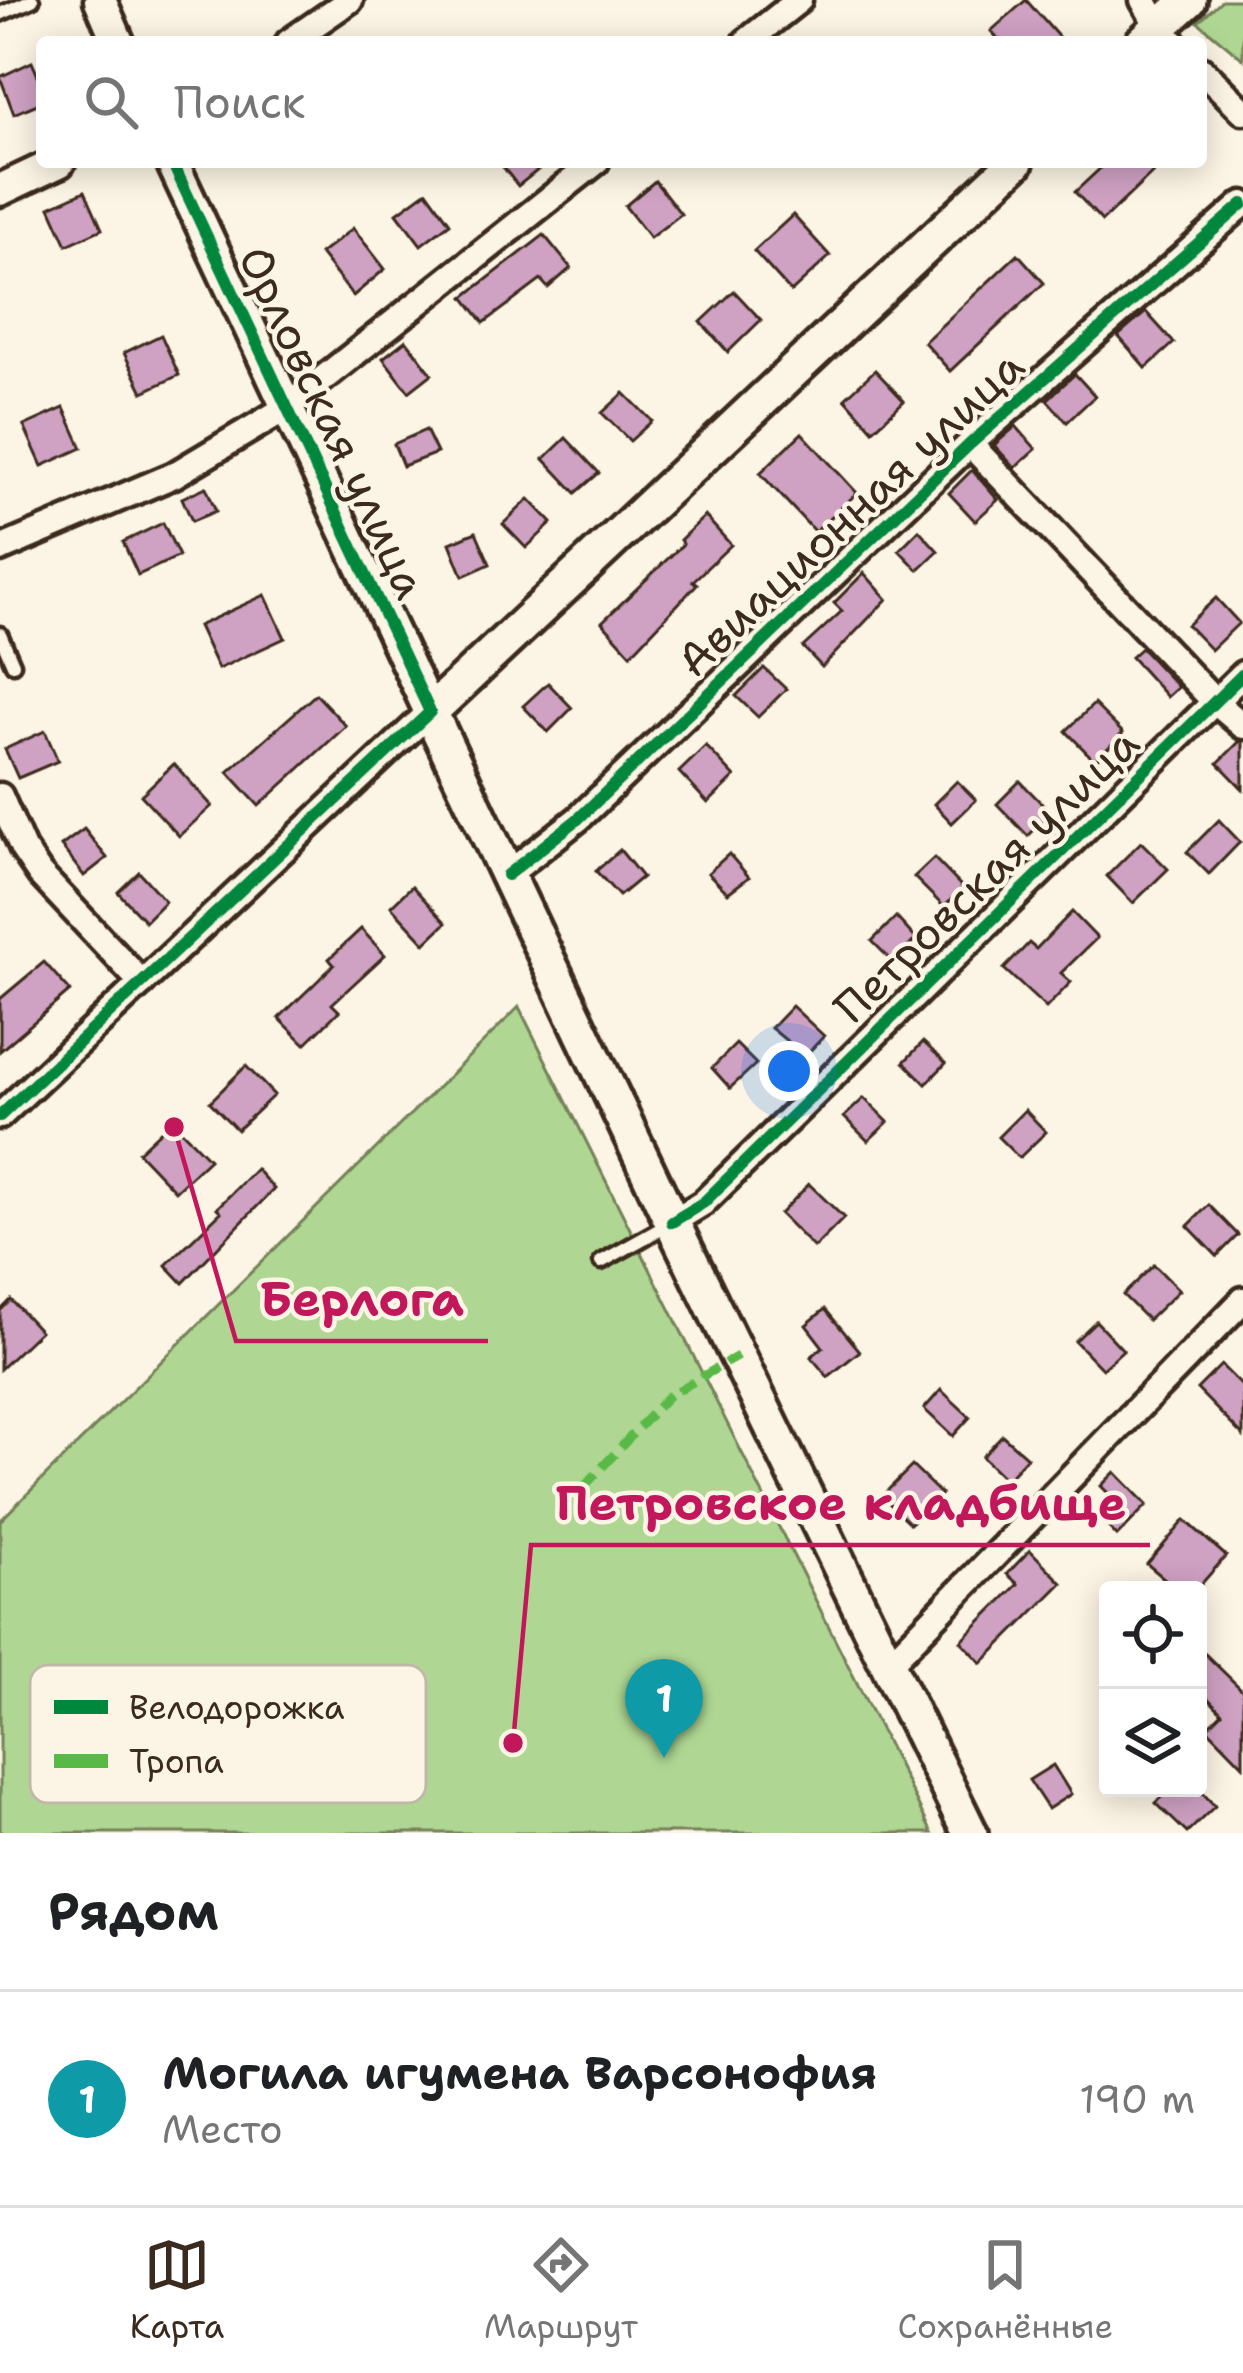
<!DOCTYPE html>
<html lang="ru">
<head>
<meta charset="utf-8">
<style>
	:root { --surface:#fff; --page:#f6f6f6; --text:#202124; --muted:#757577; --line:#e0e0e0; --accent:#3b2a1e }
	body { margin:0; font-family:"Shantell Sans",sans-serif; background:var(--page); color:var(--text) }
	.controls { position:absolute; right:36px; bottom:36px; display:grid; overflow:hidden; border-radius:12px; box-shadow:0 6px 30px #0003 }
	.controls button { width:108px; height:108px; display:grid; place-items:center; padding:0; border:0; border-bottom:3px solid var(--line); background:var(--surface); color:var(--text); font:60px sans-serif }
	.you { position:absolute; left:789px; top:1071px; width:42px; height:42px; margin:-30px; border:9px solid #fff; border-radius:50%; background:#1a73e8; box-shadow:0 0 0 18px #1a73e833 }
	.badge { display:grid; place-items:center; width:78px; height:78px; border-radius:50%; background:var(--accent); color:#fff; font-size:39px; font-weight:700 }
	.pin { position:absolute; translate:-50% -99px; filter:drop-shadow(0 3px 6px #0008) }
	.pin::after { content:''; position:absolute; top:63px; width:42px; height:36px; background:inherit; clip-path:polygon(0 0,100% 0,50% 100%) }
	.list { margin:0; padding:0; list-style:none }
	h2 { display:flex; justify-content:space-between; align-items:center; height:156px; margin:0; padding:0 48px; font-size:51px }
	h2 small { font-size:39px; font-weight:400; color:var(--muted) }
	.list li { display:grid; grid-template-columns:78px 1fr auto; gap:36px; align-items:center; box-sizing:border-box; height:216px; padding:0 48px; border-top:3px solid var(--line) }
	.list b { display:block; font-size:45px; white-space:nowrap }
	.list p { margin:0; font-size:39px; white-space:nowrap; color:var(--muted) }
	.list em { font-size:39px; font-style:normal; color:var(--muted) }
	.icon { flex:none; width:66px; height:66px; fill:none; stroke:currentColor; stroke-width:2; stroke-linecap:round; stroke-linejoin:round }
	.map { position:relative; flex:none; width:1243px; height:1833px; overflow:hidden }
	.search { position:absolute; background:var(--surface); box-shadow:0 6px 30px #0003; left:36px; right:36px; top:36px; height:132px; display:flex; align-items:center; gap:30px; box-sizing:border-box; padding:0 42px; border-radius:12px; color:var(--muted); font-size:45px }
	.sheet { height:372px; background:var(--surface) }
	nav { display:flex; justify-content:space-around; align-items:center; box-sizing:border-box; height:168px; border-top:3px solid var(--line); background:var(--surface); font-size:33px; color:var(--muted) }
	nav a { display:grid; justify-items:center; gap:6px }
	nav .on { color:var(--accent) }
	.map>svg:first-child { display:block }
	.green { fill:#afd793; stroke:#758058; stroke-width:3 }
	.building { fill:#cfa1c3; stroke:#3b2a1e; stroke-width:3 }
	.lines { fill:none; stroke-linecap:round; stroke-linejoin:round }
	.service-casing { stroke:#3b2a1e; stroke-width:21 }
	.minor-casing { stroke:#3b2a1e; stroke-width:33 }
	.tertiary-casing { stroke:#3b2a1e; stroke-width:39 }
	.secondary-casing { stroke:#3b2a1e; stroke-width:42 }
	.service { stroke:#fcf5e5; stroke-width:12 }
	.minor { stroke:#fcf5e5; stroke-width:24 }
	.tertiary { stroke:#fcf5e5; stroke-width:30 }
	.secondary { stroke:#fcf5e5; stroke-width:33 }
	.quiet { stroke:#58b947; stroke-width:9; stroke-dasharray:18 9; stroke-linecap:butt }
	.cycleway-casing { stroke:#fcf5e5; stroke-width:20 }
	.cycleway { stroke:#00873e; stroke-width:12 }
	.labels { text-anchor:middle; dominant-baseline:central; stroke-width:9; stroke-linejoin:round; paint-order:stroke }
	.street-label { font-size:45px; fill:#3b2a1e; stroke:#fcf5e5 }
	.key { fill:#fcf5e5; stroke:#c2b8a9; stroke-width:3 }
	.key-label { font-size:33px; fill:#3b2a1e }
	.leader { fill:none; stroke:#c2185b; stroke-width:4.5 }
	.callout-dot { fill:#c2185b; stroke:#fcf5e5; stroke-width:4.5 }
	.callout-label { font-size:48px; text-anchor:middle; font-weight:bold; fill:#c2185b; stroke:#fcf5e5; stroke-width:9; stroke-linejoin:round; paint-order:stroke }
</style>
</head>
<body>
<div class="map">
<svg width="1243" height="1833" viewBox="0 0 1243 1833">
	<rect width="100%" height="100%" fill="#fcf5e5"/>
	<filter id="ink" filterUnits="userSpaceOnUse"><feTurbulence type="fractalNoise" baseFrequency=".00833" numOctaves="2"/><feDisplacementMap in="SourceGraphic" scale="24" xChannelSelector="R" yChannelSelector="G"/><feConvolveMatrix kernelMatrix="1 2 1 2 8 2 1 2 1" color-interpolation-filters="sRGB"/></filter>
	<g filter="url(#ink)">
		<g class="green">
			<polygon points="1222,0 1243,0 1243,59 1198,22"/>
			<polygon points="519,1007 932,1833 0,1833 0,1521"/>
		</g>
		<g class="building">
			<polygon points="1026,0 1063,42 1001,42 991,31"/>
			<polygon points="32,62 42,85 42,102 14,114 0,77"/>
			<polygon points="499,162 548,162 518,186"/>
			<polygon points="1107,162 1164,162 1102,221 1075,192"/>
			<polygon points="655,181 681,214 650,238 625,206"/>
			<polygon points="85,191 102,229 67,245 50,207"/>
			<polygon points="427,191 450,223 421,245 397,213"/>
			<polygon points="793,215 830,256 791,292 754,251"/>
			<polygon points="353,228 385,269 353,296 320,254"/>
			<polygon points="544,235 571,268 548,288 541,280 484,323 464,297"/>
			<polygon points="1018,254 1044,283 950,371 924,342"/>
			<polygon points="734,291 761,320 728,352 701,322"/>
			<polygon points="1146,312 1174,343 1146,368 1118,336"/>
			<polygon points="161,335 179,375 143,392 124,353"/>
			<polygon points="406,340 432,374 409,392 383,358"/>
			<polygon points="875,370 904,401 873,430 845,398"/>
			<polygon points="1075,374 1095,396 1067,422 1047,400"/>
			<polygon points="624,393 652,421 630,441 602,413"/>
			<polygon points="64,408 82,448 42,466 24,426"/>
			<polygon points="1016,426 1036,449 1015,468 994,445"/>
			<polygon points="426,430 437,453 403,466 394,444"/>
			<polygon points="802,433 857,493 815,532 760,473"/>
			<polygon points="566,438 599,473 576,493 544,459"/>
			<polygon points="972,470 998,500 975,521 949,493"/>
			<polygon points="206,487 216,511 192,521 182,498"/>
			<polygon points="529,499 552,523 526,548 503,524"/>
			<polygon points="705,516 731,545 693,581 697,584 631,654 602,622 683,544 680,540"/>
			<polygon points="163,523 179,556 138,575 123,542"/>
			<polygon points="919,530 938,551 918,570 899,550"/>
			<polygon points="476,532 490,564 463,576 450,543"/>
			<polygon points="864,573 887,599 822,667 803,647 842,611 834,603"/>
			<polygon points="265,595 285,638 218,669 198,626"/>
			<polygon points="1216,598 1239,623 1211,650 1187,625"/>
			<polygon points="1141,648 1178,687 1167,697 1131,657"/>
			<polygon points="764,668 786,689 758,717 736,696"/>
			<polygon points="548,683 572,708 548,732 523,706"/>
			<polygon points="316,694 346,726 259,806 228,772"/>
			<polygon points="1094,704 1123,733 1095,761 1066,731"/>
			<polygon points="45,731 58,761 18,778 5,749"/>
			<polygon points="1239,742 1243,742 1243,789 1218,763"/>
			<polygon points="706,746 735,777 708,803 679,772"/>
			<polygon points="174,764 212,806 179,836 141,795"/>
			<polygon points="957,781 976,800 952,823 934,804"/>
			<polygon points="1020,781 1051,813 1028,836 997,804"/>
			<polygon points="1219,820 1240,842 1209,874 1187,852"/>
			<polygon points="84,829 107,858 84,876 61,846"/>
			<polygon points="1141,842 1168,869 1133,903 1107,876"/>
			<polygon points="620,850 642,877 619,896 596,871"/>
			<polygon points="729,854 749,877 728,893 708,873"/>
			<polygon points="934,858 963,888 944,907 914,877"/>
			<polygon points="139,872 165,901 145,921 118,892"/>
			<polygon points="412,886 446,923 425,943 391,906"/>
			<polygon points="1072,912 1097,938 1061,973 1071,982 1046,1008 1004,969 1029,943 1036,949"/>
			<polygon points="896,917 916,939 893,962 872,941"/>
			<polygon points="361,929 385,955 332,1004 339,1011 305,1044 279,1018 334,965 329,959"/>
			<polygon points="44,962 70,991 0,1051 0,999"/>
			<polygon points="792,1006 824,1036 805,1056 771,1028"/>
			<polygon points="923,1042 946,1063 926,1084 904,1062"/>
			<polygon points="736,1044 756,1064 730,1088 712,1068"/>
			<polygon points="246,1066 274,1095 237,1130 210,1102"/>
			<polygon points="864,1098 888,1122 868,1141 844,1117"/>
			<polygon points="1025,1110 1046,1132 1019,1158 998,1137"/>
			<polygon points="168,1124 177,1126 209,1159 175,1191 138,1152"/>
			<polygon points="256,1169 274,1189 183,1283 166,1265 221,1212 217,1208"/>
			<polygon points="809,1184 844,1218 814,1248 780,1214"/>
			<polygon points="1209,1205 1238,1235 1217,1256 1188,1226"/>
			<polygon points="1154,1265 1179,1290 1148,1320 1123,1295"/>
			<polygon points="11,1300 40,1331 0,1369 0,1311"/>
			<polygon points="825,1309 860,1351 828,1377 811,1357 823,1347 806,1325"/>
			<polygon points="1096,1321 1123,1350 1102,1369 1075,1341"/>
			<polygon points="1221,1365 1243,1387 1243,1436 1197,1389"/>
			<polygon points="941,1390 970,1417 953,1436 924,1409"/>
			<polygon points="1002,1435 1027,1457 1006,1480 982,1457"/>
			<polygon points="912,1466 941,1494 910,1524 882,1496"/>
			<polygon points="1115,1472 1147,1505 1117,1536 1095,1513 1112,1497 1101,1486"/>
			<polygon points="1185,1520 1226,1556 1196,1590 1178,1590 1147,1564"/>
			<polygon points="1030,1550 1062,1583 982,1663 961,1641 1018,1584 1007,1574"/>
			<polygon points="1198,1647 1243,1691 1243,1765 1207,1728 1222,1713 1198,1688"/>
			<polygon points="1053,1765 1071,1794 1048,1809 1029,1780"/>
			<polygon points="1172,1788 1198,1788 1215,1806 1187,1833 1156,1803"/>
		</g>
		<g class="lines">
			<defs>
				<g id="service">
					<polyline points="0,14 32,0"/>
					<polyline points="0,634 13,664"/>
					<polyline points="601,1262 671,1223"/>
				</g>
				<g id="minor">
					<polyline points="1143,0 1159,28 1173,42"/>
					<polyline points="289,42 350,0"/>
					<polyline points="746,42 799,0"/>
					<polyline points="1201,69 1243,111"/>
					<polyline points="970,444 1214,701 1243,726"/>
					<polyline points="0,549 174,475 286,408 596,162"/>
					<polyline points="0,796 23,849 40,874 142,983"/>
					<polyline points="507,875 578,819 970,444 1243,204"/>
					<polyline points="0,1116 430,712"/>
					<polyline points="672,1222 703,1203 1243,674"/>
					<polyline points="887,1666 1243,1300"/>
				</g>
				<g id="tertiary">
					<polyline points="100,0 118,42"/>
					<polyline points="172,162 430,712"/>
					<polyline points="0,190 59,162"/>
				</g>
				<g id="secondary">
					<polyline points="1143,42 1189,0"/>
					<polyline points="970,1833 672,1222 430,712 1016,162"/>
				</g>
			</defs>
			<use href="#service" class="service-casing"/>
			<use href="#minor" class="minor-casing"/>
			<use href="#tertiary" class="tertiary-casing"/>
			<use href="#secondary" class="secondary-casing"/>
			<use href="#service" class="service"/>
			<use href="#minor" class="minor"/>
			<use href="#tertiary" class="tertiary"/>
			<use href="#secondary" class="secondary"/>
			<polyline class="quiet" points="584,1487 667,1397 738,1356"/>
			<defs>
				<g id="cycleway">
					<polyline points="507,875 578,819 970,444 1243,204"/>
					<polyline points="0,1116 430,712 172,162"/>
					<polyline points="672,1222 703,1203 1243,674"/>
				</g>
			</defs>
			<use href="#cycleway" class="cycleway-casing"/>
			<use href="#cycleway" class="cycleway"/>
		</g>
	</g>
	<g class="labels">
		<g class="street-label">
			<text transform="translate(333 422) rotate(65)">Орловская улица</text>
			<text transform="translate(850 513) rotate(-43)">Авиационная улица</text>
			<text transform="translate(986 875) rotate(-44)">Петровская улица</text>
		</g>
	</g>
	<rect x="30" y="1665" width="396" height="138" rx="18" class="key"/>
	<rect x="54" y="1700" width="54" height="14" fill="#00873e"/>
	<rect x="54" y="1754" width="54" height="14" fill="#58b947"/>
	<g class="key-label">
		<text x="129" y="1719">Велодорожка</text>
		<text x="129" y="1773">Тропа</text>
	</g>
	<path class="leader" d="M174 1127L236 1341H488M513 1743L531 1545H1150"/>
	<g class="callout-dot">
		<circle cx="174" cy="1127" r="12"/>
		<circle cx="513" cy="1743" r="12"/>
	</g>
	<g class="callout-label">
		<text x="362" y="1316">Берлога</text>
		<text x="841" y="1520">Петровское кладбище</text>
	</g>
</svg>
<div class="controls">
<button><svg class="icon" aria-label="locate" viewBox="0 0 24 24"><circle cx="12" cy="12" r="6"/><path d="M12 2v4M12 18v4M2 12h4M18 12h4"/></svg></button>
<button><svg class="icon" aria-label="layers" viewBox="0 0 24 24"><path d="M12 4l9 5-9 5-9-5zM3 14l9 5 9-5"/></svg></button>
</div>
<div class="you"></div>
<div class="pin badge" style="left:664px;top:1758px;background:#0f9aa8">1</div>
<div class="search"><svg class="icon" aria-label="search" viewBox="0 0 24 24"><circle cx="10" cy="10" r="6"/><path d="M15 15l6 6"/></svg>Поиск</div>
</div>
<section class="sheet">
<h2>Рядом<small></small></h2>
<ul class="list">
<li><span class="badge" style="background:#0f9aa8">1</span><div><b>Могила игумена Варсонофия</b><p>Место</p></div><em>190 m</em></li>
</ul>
</section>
<nav>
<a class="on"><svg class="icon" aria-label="map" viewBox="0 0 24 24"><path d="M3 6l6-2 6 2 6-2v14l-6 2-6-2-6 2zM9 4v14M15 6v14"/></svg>Карта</a>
<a><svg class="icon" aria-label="directions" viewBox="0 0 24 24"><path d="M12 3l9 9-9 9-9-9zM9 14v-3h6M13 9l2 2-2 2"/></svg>Маршрут</a>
<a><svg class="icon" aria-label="saved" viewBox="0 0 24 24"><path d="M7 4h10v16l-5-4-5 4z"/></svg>Сохранённые</a>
</nav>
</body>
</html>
